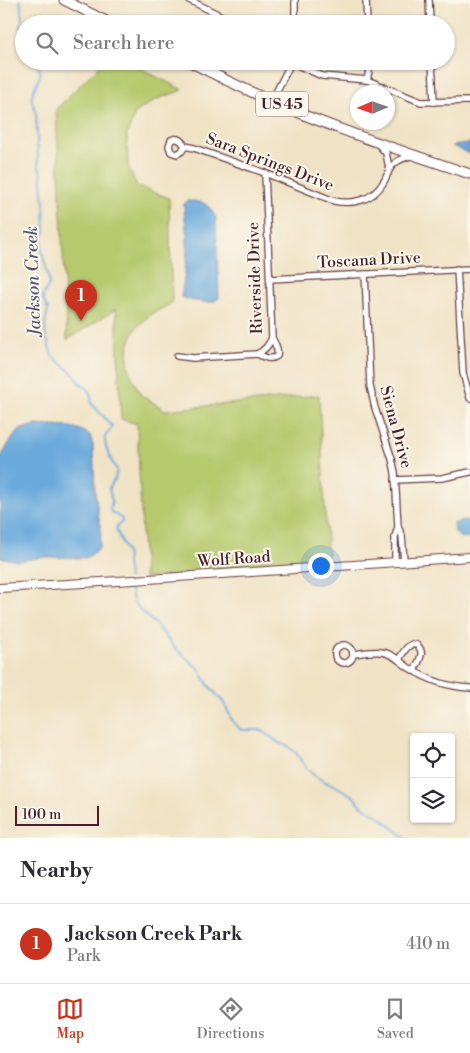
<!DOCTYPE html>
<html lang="en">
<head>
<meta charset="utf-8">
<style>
	:root { --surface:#fff; --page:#f7f7f7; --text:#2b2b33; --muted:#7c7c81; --line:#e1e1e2; --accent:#c8321e }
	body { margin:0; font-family:"Libre Bodoni",serif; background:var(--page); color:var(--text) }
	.controls { position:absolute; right:15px; bottom:15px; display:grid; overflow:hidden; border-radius:5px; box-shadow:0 1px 4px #0004 }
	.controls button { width:45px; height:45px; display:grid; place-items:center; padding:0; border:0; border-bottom:1px solid var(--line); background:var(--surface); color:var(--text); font:25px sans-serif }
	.compass { position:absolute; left:350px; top:85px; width:45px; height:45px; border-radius:50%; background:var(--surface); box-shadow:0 1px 4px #0004; rotate:268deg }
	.scale { position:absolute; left:15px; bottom:12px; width:84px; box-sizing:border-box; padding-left:5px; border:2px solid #4a1f2b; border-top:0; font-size:14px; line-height:18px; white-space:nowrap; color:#4a1f2b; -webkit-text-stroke:4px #fbf7ec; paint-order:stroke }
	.you { position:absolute; left:320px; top:565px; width:18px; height:18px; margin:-12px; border:4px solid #fff; border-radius:50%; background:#1a73e8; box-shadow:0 0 0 8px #1a73e833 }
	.badge { display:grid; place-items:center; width:32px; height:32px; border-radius:50%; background:var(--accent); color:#fff; font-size:16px; font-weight:700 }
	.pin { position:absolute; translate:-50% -41px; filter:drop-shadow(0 1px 2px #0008) }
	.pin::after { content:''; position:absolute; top:26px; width:18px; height:15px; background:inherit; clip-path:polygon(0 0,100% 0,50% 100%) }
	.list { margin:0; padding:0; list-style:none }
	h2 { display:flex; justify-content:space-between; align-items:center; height:65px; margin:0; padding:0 20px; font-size:21px }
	h2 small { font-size:16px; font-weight:400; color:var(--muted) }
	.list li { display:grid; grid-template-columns:32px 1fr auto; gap:15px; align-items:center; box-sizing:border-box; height:80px; padding:0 20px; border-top:1px solid var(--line) }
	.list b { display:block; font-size:19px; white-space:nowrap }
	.list p { margin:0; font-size:16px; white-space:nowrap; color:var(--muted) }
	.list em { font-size:16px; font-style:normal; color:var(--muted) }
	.icon { flex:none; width:28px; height:28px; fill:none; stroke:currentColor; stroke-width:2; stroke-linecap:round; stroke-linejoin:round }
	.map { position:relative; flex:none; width:470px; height:838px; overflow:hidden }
	.search { position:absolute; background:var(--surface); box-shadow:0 1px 4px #0004; left:15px; right:15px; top:15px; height:55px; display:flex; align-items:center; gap:12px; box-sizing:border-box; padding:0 18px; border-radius:28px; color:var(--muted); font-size:19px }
	.sheet { height:145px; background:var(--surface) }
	nav { display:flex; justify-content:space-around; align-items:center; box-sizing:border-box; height:70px; border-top:1px solid var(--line); background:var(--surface); font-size:14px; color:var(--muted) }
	nav a { display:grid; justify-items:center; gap:2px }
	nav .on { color:var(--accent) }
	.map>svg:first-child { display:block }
	.green { fill:#b6c96d; stroke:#80744c }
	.water { fill:#69a9dc; stroke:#5a6484 }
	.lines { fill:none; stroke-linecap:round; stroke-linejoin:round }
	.stream { stroke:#69a9dc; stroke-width:2 }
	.minor-casing { stroke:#633c42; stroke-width:8 }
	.secondary-casing { stroke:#633c42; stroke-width:10 }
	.primary-casing { stroke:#633c42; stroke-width:11 }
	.minor { stroke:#fff; stroke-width:5.5 }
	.secondary { stroke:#fff; stroke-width:8 }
	.primary { stroke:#fff; stroke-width:9 }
	.labels { text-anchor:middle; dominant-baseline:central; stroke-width:4; stroke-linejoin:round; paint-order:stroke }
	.shield { fill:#fbf7ec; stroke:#7f6065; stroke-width:1 }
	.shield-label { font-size:15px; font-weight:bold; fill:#4a1f2b }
	.street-label { font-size:16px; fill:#4a1f2b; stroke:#fbf7ec }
	.water-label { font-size:18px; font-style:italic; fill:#565672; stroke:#fbf7ec }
</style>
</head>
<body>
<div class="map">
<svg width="470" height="838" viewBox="0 0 470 838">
	<rect width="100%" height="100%" fill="#fbf7ec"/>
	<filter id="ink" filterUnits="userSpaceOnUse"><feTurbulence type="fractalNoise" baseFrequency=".02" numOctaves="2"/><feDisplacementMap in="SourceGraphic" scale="10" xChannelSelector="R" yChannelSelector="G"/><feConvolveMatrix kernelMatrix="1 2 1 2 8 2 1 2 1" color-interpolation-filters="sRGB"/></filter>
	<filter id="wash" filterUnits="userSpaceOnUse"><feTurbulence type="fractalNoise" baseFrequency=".0096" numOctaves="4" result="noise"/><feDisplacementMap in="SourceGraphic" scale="20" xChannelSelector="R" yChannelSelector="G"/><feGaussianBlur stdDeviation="1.12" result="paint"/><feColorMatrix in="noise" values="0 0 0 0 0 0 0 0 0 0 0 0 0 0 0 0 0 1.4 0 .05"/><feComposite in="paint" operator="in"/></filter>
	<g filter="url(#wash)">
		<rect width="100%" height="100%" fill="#f0e2c5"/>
		<polygon class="green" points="104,61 126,61 183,90 155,100 135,113 127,135 128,166 137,186 169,198 172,303 151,314 136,328 129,343 128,359 130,373 141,395 165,410 319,395 328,563 144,578 137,424 121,419 116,309 67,340 56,109"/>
		<g class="water">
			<polygon points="470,143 470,154 452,146"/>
			<path d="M187,201c17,0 21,2 29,17l3,80c-3,2 -3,3 -8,4 -7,1 -24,-2 -30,-5 3,-18 6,-35 6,-53 0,-13 -3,-27 -3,-40z"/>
			<polygon points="35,425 71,427 81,430 90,435 93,445 95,491 101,532 100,546 96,551 86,558 44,557 17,561 0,557 0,459 9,443 19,430"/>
			<path d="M470,520v17l-9,1c-6,-5 -8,-7 -7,-14l6,-3z"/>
		</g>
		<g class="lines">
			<g class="stream">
				<path d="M20,0c1,6 2,12 2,18 -1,9 -2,17 2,26"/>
				<path d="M35,61l5,9v6l-8,18v7l4,12 2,49 3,11 3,30 1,28 -3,10v11l6,23 1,9 -6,12 1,6 4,7 -3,16 1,11 6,20 24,20 3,7 6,3 5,7 2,11 20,22v2l-7,8c-1,12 6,25 12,34l-2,9 -6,9 3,14 -2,7 1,3 11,7v3l-5,4 -1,3 10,23 3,27"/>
				<polyline points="130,584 133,601 141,611 157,626 176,649 199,669 209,686 224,703 232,720 238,727 241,730 259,730 264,732 279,743 288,746 296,753 307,769 315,776 323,781 336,786 353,796 362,806 381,818 406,838"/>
			</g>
		</g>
	</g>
	<g filter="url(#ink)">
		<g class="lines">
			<defs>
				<g id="minor">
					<polyline points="189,0 238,24"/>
					<polyline points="295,0 295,24"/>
					<polyline points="366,0 367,24"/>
					<polyline points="429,0 430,24"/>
					<polyline points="432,61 434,102"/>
					<polyline points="291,62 322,76 367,80 421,102 470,101"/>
					<polyline points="367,80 369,71 369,61"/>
					<polyline points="272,100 292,61"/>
					<polyline points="378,144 386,153 389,168"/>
					<path d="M185,146l-3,5 -5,3 -6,-2 -2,-6 2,-6c7,-3 10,0 14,6l9,2 71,25 69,28c19,4 39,-1 49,-18 5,-7 5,-15 12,-20 5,-4 12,-6 18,-8"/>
					<polyline points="457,269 463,373 470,398"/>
					<polyline points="365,274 370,386 375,408 392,459 395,472 398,527 402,535 404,561"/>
					<polyline points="270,279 470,269"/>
					<path d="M257,354c8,3 13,7 20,2 2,-7 -2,-12 -5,-18"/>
					<path d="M177,356l16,2 64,-4c8,-4 11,-8 15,-16l-7,-165"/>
					<polyline points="395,480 442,478 470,472"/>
					<polyline points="395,562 395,537 398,527"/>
					<circle cx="344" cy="654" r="9"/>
					<path d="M353,654c9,-1 19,-3 28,-2 12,1 20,11 30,17 17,11 39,18 59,19"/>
					<path d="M399,660c3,-6 12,-23 20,-13 2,3 3,5 2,8 -1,6 -5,11 -7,16"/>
				</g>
				<polyline id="secondary" points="0,588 134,580 470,557"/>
				<g id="primary">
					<polyline points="64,0 112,24"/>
					<path d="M188,61c45,23 91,45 139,63 47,18 95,34 143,50"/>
				</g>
			</defs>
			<use href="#minor" class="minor-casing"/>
			<use href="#secondary" class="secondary-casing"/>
			<use href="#primary" class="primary-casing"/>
			<use href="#minor" class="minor"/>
			<use href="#secondary" class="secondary"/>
			<use href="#primary" class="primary"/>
		</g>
	</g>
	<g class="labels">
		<rect class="shield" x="256" y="91.5" width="52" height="25" rx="4"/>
		<g class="shield-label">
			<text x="282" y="104">US 45</text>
		</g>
		<g class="street-label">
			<text transform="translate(270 162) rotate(21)">Sara Springs Drive</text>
			<text transform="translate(369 260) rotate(-3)">Toscana Drive</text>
			<text transform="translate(255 278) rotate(-92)">Riverside Drive</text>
			<text transform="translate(396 427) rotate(75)">Siena Drive</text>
			<text transform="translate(234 559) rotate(-4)">Wolf Road</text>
		</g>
		<g class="water-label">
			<text transform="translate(33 281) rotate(-92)">Jackson Creek</text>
		</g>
	</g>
</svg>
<div class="controls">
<button><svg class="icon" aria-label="locate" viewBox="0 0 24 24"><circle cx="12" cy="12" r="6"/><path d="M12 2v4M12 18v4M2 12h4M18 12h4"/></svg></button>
<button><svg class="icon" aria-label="layers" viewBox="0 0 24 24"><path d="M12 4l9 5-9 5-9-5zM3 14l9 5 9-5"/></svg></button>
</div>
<svg class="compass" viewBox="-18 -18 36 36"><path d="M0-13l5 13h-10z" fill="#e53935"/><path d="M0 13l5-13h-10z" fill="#7c7c81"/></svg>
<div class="scale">100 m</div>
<div class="you"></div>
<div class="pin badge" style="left:81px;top:321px">1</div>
<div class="search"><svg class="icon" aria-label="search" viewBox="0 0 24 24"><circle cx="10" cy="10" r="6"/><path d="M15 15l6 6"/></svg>Search here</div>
</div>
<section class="sheet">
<h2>Nearby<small></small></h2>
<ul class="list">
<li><span class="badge">1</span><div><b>Jackson Creek Park</b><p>Park</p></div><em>410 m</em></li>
</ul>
</section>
<nav>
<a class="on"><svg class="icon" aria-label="map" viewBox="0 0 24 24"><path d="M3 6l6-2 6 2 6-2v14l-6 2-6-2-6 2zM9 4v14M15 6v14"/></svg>Map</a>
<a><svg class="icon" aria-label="directions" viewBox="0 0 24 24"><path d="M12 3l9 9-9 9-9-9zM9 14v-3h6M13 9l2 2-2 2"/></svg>Directions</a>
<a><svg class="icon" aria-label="saved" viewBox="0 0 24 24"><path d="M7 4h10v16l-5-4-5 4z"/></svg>Saved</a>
</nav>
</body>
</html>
